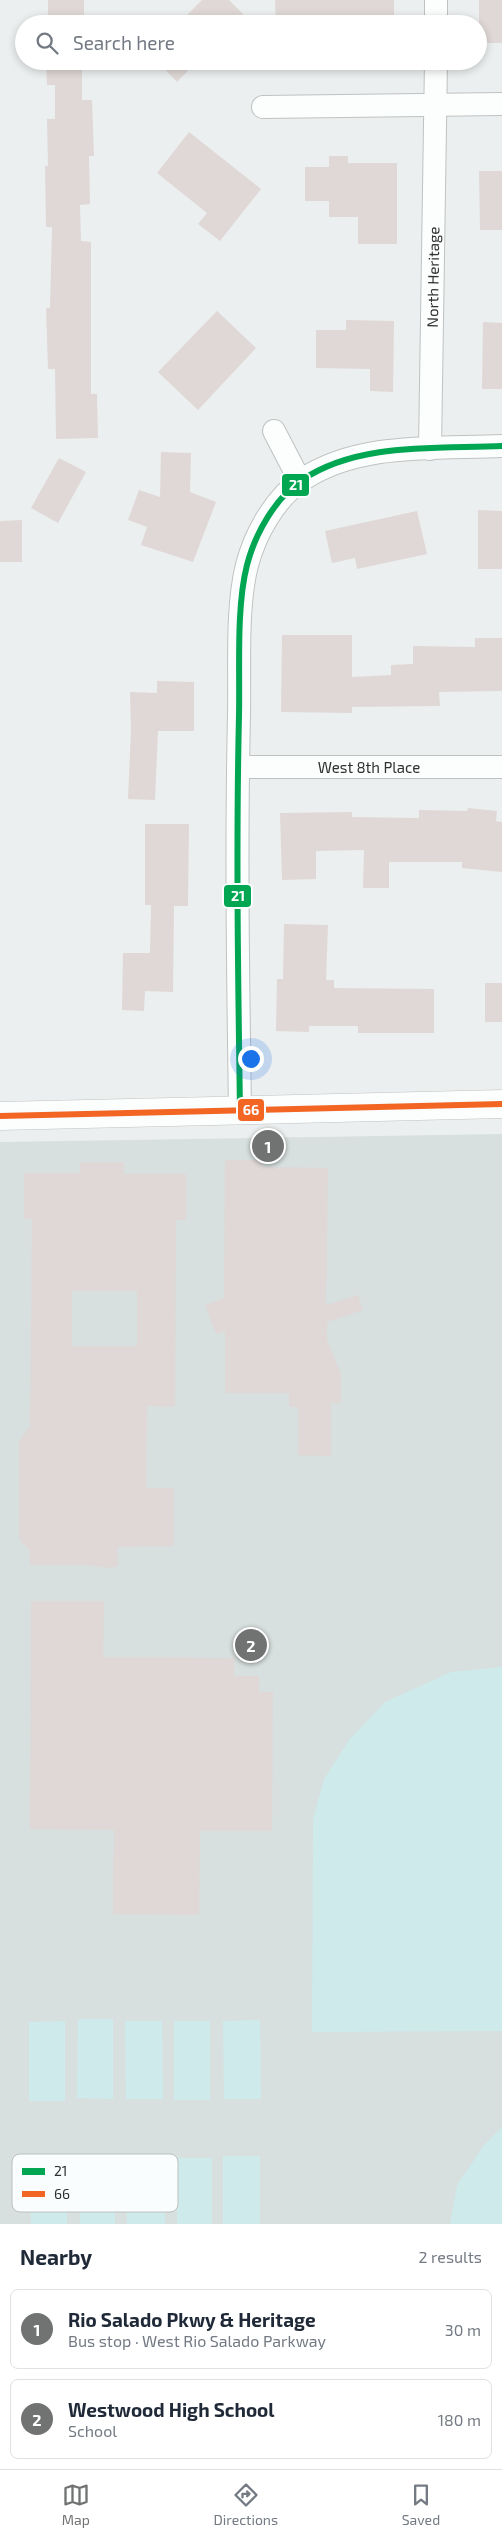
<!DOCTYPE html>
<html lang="en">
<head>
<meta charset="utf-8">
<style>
	:root { --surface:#fff; --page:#f6f6f7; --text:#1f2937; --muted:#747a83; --line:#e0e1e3; --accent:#717373 }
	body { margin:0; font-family:"Exo 2",sans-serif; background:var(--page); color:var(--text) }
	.you { position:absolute; left:250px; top:1058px; width:18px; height:18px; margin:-12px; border:4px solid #fff; border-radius:50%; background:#1a73e8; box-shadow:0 0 0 8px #1a73e833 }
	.badge { display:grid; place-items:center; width:32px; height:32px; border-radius:50%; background:var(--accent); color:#fff; font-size:16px; font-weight:700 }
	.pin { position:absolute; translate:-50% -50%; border:2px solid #fff; box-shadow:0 1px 5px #0006 }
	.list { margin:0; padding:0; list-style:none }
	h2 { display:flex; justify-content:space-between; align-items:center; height:65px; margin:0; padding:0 20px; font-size:21px }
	h2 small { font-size:16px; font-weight:400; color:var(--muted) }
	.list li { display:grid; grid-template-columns:32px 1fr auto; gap:15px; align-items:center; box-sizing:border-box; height:80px; margin:0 10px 10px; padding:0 10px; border:1px solid var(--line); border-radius:8px }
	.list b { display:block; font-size:19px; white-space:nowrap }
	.list p { margin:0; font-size:16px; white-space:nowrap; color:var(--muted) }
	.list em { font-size:16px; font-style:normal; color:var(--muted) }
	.icon { flex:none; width:28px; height:28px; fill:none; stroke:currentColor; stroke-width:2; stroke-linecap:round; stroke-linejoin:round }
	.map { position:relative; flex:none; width:502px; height:2224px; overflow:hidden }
	.search { position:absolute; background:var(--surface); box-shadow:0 2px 8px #0003; left:15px; right:15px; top:15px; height:55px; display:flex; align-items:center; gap:12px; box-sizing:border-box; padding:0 18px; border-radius:28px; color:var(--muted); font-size:19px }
	.sheet { height:245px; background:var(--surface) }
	nav { display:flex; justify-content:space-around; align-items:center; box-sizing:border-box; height:70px; border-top:1px solid var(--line); background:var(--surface); font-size:14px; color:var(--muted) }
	nav a { display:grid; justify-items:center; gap:2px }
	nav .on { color:var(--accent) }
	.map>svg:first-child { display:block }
	.built { fill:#d7dfdf }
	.green { fill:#ceeaeb }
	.building { fill:#dfd8d7; fill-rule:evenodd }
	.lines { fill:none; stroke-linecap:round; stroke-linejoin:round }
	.minor-casing { stroke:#c0c2c2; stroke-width:24 }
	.secondary-casing { stroke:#c0c2c2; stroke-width:29 }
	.minor { stroke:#fcfdfd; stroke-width:22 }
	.secondary { stroke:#fcfdfd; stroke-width:28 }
	.bus-1-casing { stroke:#f9fdfd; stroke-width:10 }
	.bus-2-casing { stroke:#f9fdfd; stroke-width:10 }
	.bus-1 { stroke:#00a651; stroke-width:6 }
	.bus-2 { stroke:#f26522; stroke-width:6 }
	.labels { text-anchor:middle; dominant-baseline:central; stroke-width:4.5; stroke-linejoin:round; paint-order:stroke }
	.street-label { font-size:15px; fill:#2f3030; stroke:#f9fdfd }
	.key { fill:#f9fdfd; stroke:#bcc0c0; stroke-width:1 }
	.key-label { font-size:14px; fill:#2f3030 }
	.line-badge { stroke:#f9fdfd; stroke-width:2 }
	.badge-label { font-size:14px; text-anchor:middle; font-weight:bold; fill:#fff }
</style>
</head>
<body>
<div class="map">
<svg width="502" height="2224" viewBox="0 0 502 2224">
	<rect width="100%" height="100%" fill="#ecefef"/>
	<polygon class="built" points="502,1134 502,2224 0,2224 0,1142"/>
	<g class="green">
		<polygon points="502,1667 502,2031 312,2032 313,1819 324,1779 349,1740 385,1702 451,1672"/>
		<polygon points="78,2019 113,2019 113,2099 77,2098"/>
		<polygon points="260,2020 261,2099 224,2099 223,2021"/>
		<polygon points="65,2021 65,2101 29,2101 29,2022"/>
		<polygon points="125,2021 162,2021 163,2099 126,2099"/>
		<rect x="174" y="2021" width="36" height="79"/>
		<polygon points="502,2127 502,2224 450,2224 457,2185 484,2145"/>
		<rect x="223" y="2156" width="37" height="68"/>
		<polygon points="79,2157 115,2157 115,2224 80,2224"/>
		<polygon points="126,2157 164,2157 165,2224 127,2224"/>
		<polygon points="30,2158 67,2158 67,2224 31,2224"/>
		<rect x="177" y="2158" width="35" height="66"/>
	</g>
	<g class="building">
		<rect x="48" y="0" width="36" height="24"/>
		<polygon points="202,0 229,0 253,24 178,24"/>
		<polygon points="275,0 394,0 394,24 276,24"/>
		<rect x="479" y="0" width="23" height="43"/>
		<polygon points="46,61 82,61 82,100 92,100 94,156 89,156 90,204 80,205 81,241 91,242 91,394 97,394 98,438 56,439 55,369 48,369 46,308 50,308 52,227 46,227 45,166 48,166 47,119 55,119 55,85 47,85"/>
		<polygon points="157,61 197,61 177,82"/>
		<polygon points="189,132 261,189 220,241 198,224 207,213 157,173"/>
		<polygon points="329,156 348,156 348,163 397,163 397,244 358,244 358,217 329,217 329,201 305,201 305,167 329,167"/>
		<polygon points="479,171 502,171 502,230 480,230"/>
		<polygon points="217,311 256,348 198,410 158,372"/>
		<polygon points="346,320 394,321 393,392 370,391 370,369 316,368 316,330 346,330"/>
		<polygon points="483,322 502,323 502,389 482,389"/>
		<polygon points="161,452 191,453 190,492 216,502 193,562 141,545 147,527 128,520 139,490 160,497"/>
		<polygon points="59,458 86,472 58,523 31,508"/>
		<polygon points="478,510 502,511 502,569 478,569"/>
		<polygon points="417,511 427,554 357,569 355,558 332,563 325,531"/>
		<polygon points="22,520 22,562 0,562 0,521"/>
		<polygon points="282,635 352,635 352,677 391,675 391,665 413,664 413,646 475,647 475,638 502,638 502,691 439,692 440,706 352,707 352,713 281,712"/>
		<polygon points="157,681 194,682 194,731 158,731 155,800 128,799 131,730 130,692 157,693"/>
		<polygon points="468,808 497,811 496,821 502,822 502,872 462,868 462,862 389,862 389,888 363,888 364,850 316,851 316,879 282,880 280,813 352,812 352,817 419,818 419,810 467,811"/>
		<polygon points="145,824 189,824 188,906 174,906 173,992 145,991 144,1011 122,1010 123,953 150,953 151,905 145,905"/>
		<polygon points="284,924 328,925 326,980 334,980 334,988 434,989 434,1033 358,1033 358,1026 309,1026 309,1032 276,1031 277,979 283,979"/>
		<rect x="485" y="983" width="17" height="39"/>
		<polygon points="225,1160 263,1160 263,1167 328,1168 326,1305 358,1295 363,1310 327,1322 327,1340 341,1374 341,1403 331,1403 331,1456 298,1455 298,1407 289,1407 289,1393 225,1393 225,1331 216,1334 205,1305 224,1298"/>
		<path d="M80,1162h44v12h62v46h-10l-1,187 -28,-1 -1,82h28v58l-57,1 1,19 -9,2 -20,-3h-59v-15l-9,-8 -2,-6v-94l11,-16 2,-207h-8v-46h56zM72,1291h65v55h-65z"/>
		<polygon points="31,1601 104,1601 103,1657 234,1658 234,1676 259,1676 259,1692 273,1692 272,1831 200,1831 199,1915 113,1914 114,1830 30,1829"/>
	</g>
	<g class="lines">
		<defs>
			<g id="minor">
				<polyline points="436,24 436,0"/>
				<polyline points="263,107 502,104"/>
				<polyline points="274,431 300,481"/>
				<path id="s1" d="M430,449l6,-388"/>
				<path id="s2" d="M238,767h264"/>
				<path d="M240,1110c-2,-132 -4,-264 -1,-395 1,-46 -3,-107 8,-150 8,-31 28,-67 55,-85 56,-38 134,-31 200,-34"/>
			</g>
			<polyline id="secondary" points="0,1116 502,1104"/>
		</defs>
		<use href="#minor" class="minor-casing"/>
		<use href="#secondary" class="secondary-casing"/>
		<use href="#minor" class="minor"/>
		<use href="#secondary" class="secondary"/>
		<defs>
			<path id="bus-1" d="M240,1110c-2,-132 -4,-264 -1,-395 1,-46 -3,-107 8,-150 8,-31 28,-67 55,-85 56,-38 134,-31 200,-34"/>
			<polyline id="bus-2" points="0,1116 502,1104"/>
		</defs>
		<use href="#bus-1" class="bus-1-casing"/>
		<use href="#bus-2" class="bus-2-casing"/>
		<use href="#bus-1" class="bus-1"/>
		<use href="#bus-2" class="bus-2"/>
	</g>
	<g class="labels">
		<g class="street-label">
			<text stroke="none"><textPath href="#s1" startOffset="172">North Heritage</textPath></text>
			<text stroke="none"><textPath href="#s2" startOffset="131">West 8th Place</textPath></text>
		</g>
	</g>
	<rect x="12" y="2154" width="166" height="58" rx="8" class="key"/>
	<rect x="22" y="2168" width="23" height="7" fill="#00a651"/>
	<rect x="22" y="2191" width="23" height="6" fill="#f26522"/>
	<g class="key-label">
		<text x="54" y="2176">21</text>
		<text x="54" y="2199">66</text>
	</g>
	<g class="line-badge">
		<rect x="281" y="473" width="29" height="24" rx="5" fill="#00a651"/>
		<rect x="223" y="884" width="29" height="24" rx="5" fill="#00a651"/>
		<rect x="237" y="1098" width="28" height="24" rx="5" fill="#f26522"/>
	</g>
	<g class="badge-label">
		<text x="296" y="490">21</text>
		<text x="238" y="901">21</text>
		<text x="251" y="1115">66</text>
	</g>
</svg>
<div class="you"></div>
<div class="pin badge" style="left:268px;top:1146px">1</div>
<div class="pin badge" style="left:251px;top:1645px">2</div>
<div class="search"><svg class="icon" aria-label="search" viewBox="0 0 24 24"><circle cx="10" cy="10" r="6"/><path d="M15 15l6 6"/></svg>Search here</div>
</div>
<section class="sheet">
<h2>Nearby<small>2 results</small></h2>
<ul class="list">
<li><span class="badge">1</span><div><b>Rio Salado Pkwy &amp; Heritage</b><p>Bus stop · West Rio Salado Parkway</p></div><em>30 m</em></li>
<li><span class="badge">2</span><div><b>Westwood High School</b><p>School</p></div><em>180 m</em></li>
</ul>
</section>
<nav>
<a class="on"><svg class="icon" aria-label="map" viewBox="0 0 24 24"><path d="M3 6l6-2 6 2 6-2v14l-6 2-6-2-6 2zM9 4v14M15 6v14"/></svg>Map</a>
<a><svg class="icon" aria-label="directions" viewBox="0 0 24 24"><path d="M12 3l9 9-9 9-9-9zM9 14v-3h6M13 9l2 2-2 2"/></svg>Directions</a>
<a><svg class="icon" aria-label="saved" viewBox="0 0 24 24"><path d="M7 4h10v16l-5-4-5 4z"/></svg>Saved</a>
</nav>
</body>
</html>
